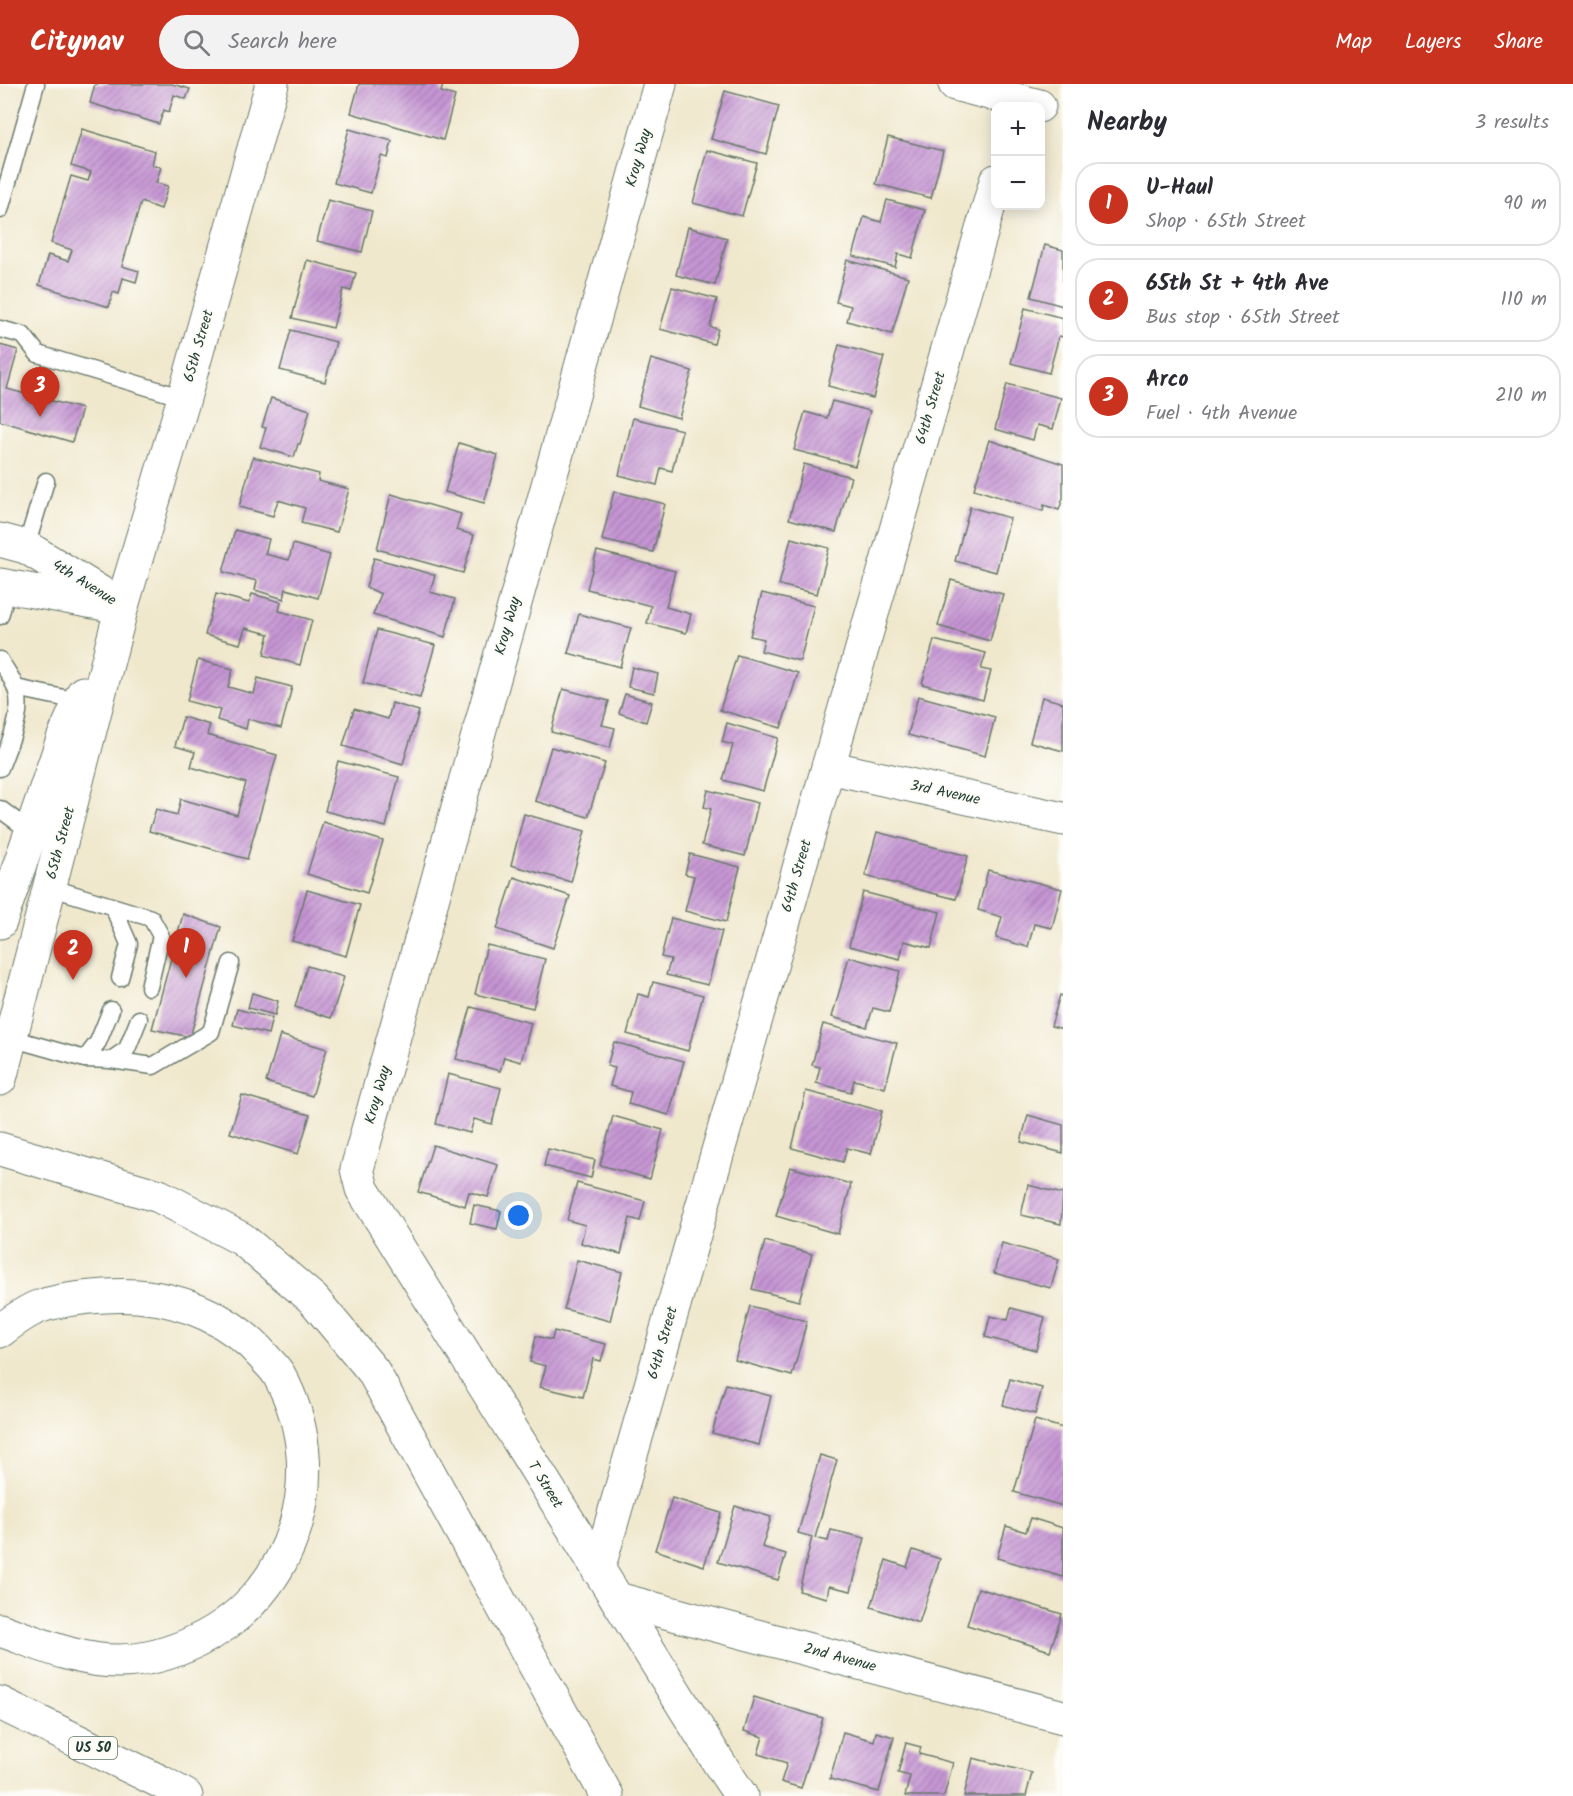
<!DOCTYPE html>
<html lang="en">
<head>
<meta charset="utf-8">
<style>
	:root { --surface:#fff; --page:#f2f2f3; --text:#2b2b33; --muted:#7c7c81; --line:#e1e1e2; --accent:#c8321e }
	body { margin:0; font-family:Kalam,sans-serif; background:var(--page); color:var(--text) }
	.controls { position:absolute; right:18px; top:18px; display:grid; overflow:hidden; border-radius:12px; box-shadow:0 3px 15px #0003 }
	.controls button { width:54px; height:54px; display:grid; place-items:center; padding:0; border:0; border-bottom:2px solid var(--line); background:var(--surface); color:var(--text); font:30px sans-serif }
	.you { position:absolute; left:519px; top:1132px; width:21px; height:21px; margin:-15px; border:4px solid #fff; border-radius:50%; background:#1a73e8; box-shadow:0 0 0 9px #1a73e833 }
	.badge { display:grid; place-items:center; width:39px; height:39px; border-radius:50%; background:var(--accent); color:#fff; font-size:20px; font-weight:700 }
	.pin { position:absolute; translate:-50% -50px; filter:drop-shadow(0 2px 3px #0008) }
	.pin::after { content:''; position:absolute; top:32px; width:21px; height:18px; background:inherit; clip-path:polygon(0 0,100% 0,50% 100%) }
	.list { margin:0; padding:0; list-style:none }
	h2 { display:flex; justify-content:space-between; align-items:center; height:78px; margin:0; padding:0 24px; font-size:26px }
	h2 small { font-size:20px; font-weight:400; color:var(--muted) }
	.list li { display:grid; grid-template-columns:39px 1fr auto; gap:18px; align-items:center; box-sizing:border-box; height:84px; margin:0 12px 12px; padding:0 12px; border:2px solid var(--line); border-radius:24px }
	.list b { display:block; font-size:22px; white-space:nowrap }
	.list p { margin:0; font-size:20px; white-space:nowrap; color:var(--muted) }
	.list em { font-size:20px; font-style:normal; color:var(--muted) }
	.icon { flex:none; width:33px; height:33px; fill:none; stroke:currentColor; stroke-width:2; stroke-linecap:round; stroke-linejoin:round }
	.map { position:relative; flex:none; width:1063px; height:1712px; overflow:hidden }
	header { display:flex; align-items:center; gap:36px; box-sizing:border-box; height:84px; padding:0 30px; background:var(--accent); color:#fff }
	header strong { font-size:28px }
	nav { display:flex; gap:33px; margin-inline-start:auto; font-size:21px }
	.search { width:420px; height:54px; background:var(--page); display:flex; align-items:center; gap:15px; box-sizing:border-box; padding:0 21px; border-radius:33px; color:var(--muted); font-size:22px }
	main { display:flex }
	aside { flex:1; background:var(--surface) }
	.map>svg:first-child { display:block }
	.building { fill:url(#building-hatch) }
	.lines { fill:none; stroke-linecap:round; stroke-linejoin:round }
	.service-casing { stroke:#68796a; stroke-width:19 }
	.minor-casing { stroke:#68796a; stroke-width:35 }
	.secondary-casing { stroke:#68796a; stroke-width:35 }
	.motorway-casing { stroke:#68796a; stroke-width:35 }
	.service { stroke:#fff; stroke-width:16 }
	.minor { stroke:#fff; stroke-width:33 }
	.secondary { stroke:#fff; stroke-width:33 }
	.motorway { stroke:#fff; stroke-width:33 }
	.labels { text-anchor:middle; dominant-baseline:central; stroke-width:4.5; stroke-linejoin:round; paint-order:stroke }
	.shield { fill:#fdfcf7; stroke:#62766e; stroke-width:1.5 }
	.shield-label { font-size:14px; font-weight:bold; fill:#1f3d34 }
	.street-label { font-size:15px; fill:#1f3d34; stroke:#fdfcf7 }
</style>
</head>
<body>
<header>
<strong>Citynav</strong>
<div class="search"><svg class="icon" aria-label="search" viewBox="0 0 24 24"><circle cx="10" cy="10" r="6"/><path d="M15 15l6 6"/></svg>Search here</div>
<nav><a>Map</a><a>Layers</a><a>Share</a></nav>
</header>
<main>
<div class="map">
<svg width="1063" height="1712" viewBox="0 0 1063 1712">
	<defs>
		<pattern id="building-hatch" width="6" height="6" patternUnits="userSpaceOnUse" patternTransform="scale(1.5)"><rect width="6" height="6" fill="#c695d4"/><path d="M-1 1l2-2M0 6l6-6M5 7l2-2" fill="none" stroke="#a07bad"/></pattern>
	</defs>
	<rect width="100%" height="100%" fill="#fdfcf7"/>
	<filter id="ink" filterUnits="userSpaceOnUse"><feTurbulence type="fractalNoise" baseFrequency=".0167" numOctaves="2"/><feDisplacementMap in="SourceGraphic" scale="12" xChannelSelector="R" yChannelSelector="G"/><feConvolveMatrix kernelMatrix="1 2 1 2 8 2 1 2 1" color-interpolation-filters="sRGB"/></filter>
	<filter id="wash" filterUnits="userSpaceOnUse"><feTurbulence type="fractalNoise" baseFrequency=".008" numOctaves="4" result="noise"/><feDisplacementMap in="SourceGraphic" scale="24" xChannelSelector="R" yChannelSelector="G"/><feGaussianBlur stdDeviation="1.35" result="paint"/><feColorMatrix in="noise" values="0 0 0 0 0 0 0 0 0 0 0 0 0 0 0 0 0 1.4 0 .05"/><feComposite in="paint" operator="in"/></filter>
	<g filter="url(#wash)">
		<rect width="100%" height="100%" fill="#f0e8cd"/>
		<g id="blocks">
			<g class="building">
				<polygon points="95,0 172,0 190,5 186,15 174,11 169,28 164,26 159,40 90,19"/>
				<polygon points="359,0 443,0 441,8 455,12 443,56 351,29"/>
				<polygon points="725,7 779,22 766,70 711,55"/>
				<polygon points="82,45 155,67 152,81 161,83 156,99 168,102 161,125 141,118 122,182 139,187 136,198 123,194 119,210 113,208 109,223 39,201 48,171 68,177 72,166 51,159 71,92 88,97 91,88 71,82"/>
				<polygon points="349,45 392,57 388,74 381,72 371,109 334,99"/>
				<polygon points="888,53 943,67 931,114 876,100"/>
				<polygon points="707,66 757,79 742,132 693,119"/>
				<polygon points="328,116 372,127 362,168 317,157"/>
				<polygon points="887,116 925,126 912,174 898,170 895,183 853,172 864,133 881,138"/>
				<polygon points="688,143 727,154 715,201 676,191"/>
				<polygon points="1045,161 1063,166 1063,222 1031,213"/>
				<polygon points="307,176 356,189 351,207 343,205 333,244 292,234"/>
				<polygon points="847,176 908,193 892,250 847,237 851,222 836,218"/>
				<polygon points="672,203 717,215 710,243 718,245 714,260 660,245"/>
				<polygon points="1025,224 1063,234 1063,253 1059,252 1049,289 1011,279"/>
				<polygon points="291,246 336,258 325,298 280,286"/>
				<polygon points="0,261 18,266 7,305 82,325 72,358 0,337"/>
				<polygon points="839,261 884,273 873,314 828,302"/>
				<polygon points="651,275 692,287 679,334 638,322"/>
				<polygon points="1007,300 1061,314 1053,345 1037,341 1033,356 995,345"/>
				<polygon points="271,314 310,326 300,360 298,360 294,373 260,363 266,344 262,343"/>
				<polygon points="832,317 870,327 855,382 794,366 805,328 827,334"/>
				<polygon points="633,334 682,346 672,387 661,384 657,401 619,391"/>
				<polygon points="989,356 1063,380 1063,414 1059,426 1044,421 1043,427 974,405"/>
				<polygon points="459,359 498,371 484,419 445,408"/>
				<polygon points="253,373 319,390 318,397 349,405 337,448 301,439 305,424 278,416 273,432 239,423"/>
				<polygon points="804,380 851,393 836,448 789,435"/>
				<polygon points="614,407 665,420 653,468 602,456"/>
				<polygon points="391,410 461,430 456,446 474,451 463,489 377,465"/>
				<polygon points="970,423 1010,434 996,488 955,477"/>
				<polygon points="235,446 269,455 265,470 289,476 293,460 330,471 318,514 286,505 284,515 255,506 257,497 223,488"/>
				<polygon points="791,454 829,464 817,510 779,501"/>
				<polygon points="597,467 675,487 666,523 691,530 686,549 647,539 651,522 587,505"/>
				<polygon points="374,474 435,491 430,508 455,515 445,553 373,531 381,510 366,503"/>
				<polygon points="951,496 1003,510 990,557 938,542"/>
				<polygon points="762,509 814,522 800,577 761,567 764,555 750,552"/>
				<polygon points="216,510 249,519 252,510 281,518 279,527 312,536 300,581 264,571 269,550 245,544 240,560 205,551"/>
				<polygon points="579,530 631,544 620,583 568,569"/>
				<polygon points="377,546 435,561 420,614 363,599"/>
				<polygon points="934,556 986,569 981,585 991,587 983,616 922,600"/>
				<polygon points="737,571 798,589 781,644 720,626"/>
				<polygon points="198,576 233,585 228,603 254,610 258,594 292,603 281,644 248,635 246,645 217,636 220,626 187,617"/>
				<polygon points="632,583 658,590 654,609 628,603"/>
				<polygon points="563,605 609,617 602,641 615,644 610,664 551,648"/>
				<polygon points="625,610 652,618 646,638 619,629"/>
				<polygon points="918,612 995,633 985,672 908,651"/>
				<polygon points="1042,613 1063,619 1063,667 1030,658"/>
				<polygon points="392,619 419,627 403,680 343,662 354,625 388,635"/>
				<polygon points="183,633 210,641 207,651 277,671 247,775 149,747 156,725 177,731 181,715 237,731 246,699 191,683 195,668 175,662"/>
				<polygon points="727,639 778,654 763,707 723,696 733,661 722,658"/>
				<polygon points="551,663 605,679 588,733 535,717"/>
				<polygon points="338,677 399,693 386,743 325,727"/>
				<polygon points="708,706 758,719 745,772 702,761 711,725 704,723"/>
				<polygon points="524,730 585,747 571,798 511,781"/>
				<polygon points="323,738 383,757 367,809 307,790"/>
				<polygon points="877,748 968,772 956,815 865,792"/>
				<polygon points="690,770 740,783 726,838 685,827 694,792 685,790"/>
				<polygon points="988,786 1062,805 1052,844 1034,840 1028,863 996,854 1002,833 978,826"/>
				<polygon points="514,793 570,812 553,864 497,845"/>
				<polygon points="307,806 360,821 346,872 292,857"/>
				<polygon points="863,808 940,828 931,864 904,857 900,875 849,862"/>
				<polygon points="183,830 221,843 190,953 152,945"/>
				<polygon points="671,834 722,847 708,901 666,891 671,875 661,873"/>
				<polygon points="487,861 545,875 533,924 475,910"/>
				<polygon points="849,873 900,887 889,928 873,924 867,943 832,933"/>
				<polygon points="307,882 344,893 331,934 295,923"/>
				<polygon points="653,898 703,911 688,967 627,950 638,910 649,913"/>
				<polygon points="252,909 278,917 275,931 248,924"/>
				<polygon points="1060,911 1063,912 1063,945 1051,942"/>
				<polygon points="471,923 531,939 521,978 504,973 500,987 456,975"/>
				<polygon points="237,925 272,934 268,950 233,941"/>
				<polygon points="823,940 897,959 885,1004 854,996 851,1008 816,999 820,983 812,981"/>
				<polygon points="280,951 327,965 312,1012 266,998"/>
				<polygon points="614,958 684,977 669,1031 628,1020 631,1008 610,1002 615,984 607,982"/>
				<polygon points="448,990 501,1004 492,1040 474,1035 470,1049 436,1040"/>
				<polygon points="806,1007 882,1027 871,1070 847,1064 843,1078 792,1064"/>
				<polygon points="242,1011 310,1031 298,1070 230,1049"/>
				<polygon points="1028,1031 1063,1041 1063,1069 1021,1058"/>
				<polygon points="613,1032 663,1046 650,1095 600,1081"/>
				<polygon points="433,1061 498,1081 488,1113 469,1108 465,1122 418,1108"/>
				<polygon points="548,1065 595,1076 591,1094 544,1082"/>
				<polygon points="790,1083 851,1100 838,1150 776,1132"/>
				<polygon points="577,1099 645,1117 640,1137 630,1134 621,1170 581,1159 585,1141 567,1136"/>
				<polygon points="1028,1101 1063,1110 1061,1140 1021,1131"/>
				<polygon points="474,1121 501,1127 497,1145 470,1139"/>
				<polygon points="765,1157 812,1170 799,1217 752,1205"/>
				<polygon points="1002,1159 1059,1175 1051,1204 994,1189"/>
				<polygon points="577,1176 622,1188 610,1237 564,1225"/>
				<polygon points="750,1222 807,1237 792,1292 735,1276"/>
				<polygon points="1011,1224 1045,1233 1036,1266 985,1253 990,1232 1008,1236"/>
				<polygon points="554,1247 606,1260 601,1277 593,1275 583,1313 540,1303 546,1282 530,1278 536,1252 552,1256"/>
				<polygon points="1010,1295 1042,1304 1035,1330 1003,1321"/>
				<polygon points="726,1300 771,1312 759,1361 712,1349"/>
				<polygon points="1035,1336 1063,1344 1063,1422 1014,1408"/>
				<polygon points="820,1371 837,1376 815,1454 828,1457 831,1446 865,1454 851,1507 829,1502 827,1514 799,1507 812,1453 798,1449"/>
				<polygon points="672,1414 721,1429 704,1482 655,1466"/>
				<polygon points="735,1422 771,1433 762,1463 786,1470 778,1496 718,1478"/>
				<polygon points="1031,1434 1063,1444 1063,1493 997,1474 1006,1442 1026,1448"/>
				<polygon points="913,1466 940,1475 919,1539 871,1523 886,1476 907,1483"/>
				<polygon points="978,1504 1062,1530 1050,1567 967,1541"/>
				<polygon points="754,1613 823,1634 801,1704 781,1698 787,1679 758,1670 763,1653 744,1647"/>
				<polygon points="843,1648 874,1657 876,1648 894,1653 879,1708 830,1695"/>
				<polygon points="906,1659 921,1663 919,1670 953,1679 944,1712 905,1712 910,1692 898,1689"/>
				<polygon points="973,1674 1032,1689 1026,1712 964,1712"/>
			</g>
		</g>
	</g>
	<g filter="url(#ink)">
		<use href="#blocks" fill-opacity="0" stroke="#68796a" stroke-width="1.5"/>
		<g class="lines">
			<defs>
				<g id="service">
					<polyline points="0,126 36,0"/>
					<polyline points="0,245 23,251 38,270 184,314"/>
					<polyline points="26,463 46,397"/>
					<polyline points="0,532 8,504"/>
					<path d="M0,576c5,9 13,19 16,29 9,24 -8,56 -16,79"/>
					<polyline points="16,604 83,618"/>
					<polyline points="0,725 31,748"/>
					<polyline points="49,803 151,834 161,852 149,903"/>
					<polyline points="113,823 129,860 120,894"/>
					<polyline points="11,954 85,975 111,976 127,965 139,935"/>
					<polyline points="85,975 98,958 111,926"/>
					<polyline points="111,976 153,982 211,948 231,879"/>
				</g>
				<g id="minor">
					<polyline points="660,0 357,1085 362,1105 719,1679 741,1712"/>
					<polyline points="0,456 26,463 122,522"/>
					<polyline points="0,501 105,520"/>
					<polyline points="828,683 1063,735"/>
					<polyline points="598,1486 996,97"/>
					<polyline points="617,1515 1063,1633"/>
				</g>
				<g id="secondary">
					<polyline points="955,0 1039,22"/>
					<polyline points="0,838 63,655 83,609"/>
					<polyline points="0,995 122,522 184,314 272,0"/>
				</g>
				<g id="motorway">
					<polyline points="0,1065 159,1112 242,1155 313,1215 373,1287 607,1712"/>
					<path d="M0,1247c12,-9 25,-19 38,-24 25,-9 73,-13 99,-11 49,4 95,24 127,61 5,6 11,11 15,18 53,96 18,218 -82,266 -25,12 -51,20 -79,20 -41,0 -80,-18 -118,-31"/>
					<polyline points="0,1619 161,1698 186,1712"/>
				</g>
			</defs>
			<use href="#service" class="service-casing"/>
			<use href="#minor" class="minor-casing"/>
			<use href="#secondary" class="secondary-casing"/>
			<use href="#motorway" class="motorway-casing"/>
			<use href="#service" class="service"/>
			<use href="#minor" class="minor"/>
			<use href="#secondary" class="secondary"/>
			<use href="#motorway" class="motorway"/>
		</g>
	</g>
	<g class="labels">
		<rect class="shield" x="69" y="1653" width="48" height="22" rx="4.5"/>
		<g class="shield-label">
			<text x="93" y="1664">US 50</text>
		</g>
		<g class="street-label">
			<text transform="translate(639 74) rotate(-74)">Kroy Way</text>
			<text transform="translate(199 262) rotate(-74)">65th Street</text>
			<text transform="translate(931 324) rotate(-74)">64th Street</text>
			<text transform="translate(84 499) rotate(32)">4th Avenue</text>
			<text transform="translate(508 542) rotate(-74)">Kroy Way</text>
			<text transform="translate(945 709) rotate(12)">3rd Avenue</text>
			<text transform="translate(61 759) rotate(-75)">65th Street</text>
			<text transform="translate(797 792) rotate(-74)">64th Street</text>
			<text transform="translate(378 1011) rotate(-74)">Kroy Way</text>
			<text transform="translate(663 1259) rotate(-74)">64th Street</text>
			<text transform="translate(545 1401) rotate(58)">T Street</text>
			<text transform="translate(840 1574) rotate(15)">2nd Avenue</text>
		</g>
	</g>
</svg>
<div class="controls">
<button>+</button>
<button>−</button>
</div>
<div class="you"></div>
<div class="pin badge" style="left:186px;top:894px">1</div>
<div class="pin badge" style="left:73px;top:896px">2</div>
<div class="pin badge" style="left:40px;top:333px">3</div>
</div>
<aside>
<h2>Nearby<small>3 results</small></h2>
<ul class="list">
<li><span class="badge">1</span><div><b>U-Haul</b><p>Shop · 65th Street</p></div><em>90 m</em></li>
<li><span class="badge">2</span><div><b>65th St + 4th Ave</b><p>Bus stop · 65th Street</p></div><em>110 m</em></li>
<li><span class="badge">3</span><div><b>Arco</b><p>Fuel · 4th Avenue</p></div><em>210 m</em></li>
</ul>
</aside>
</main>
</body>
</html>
